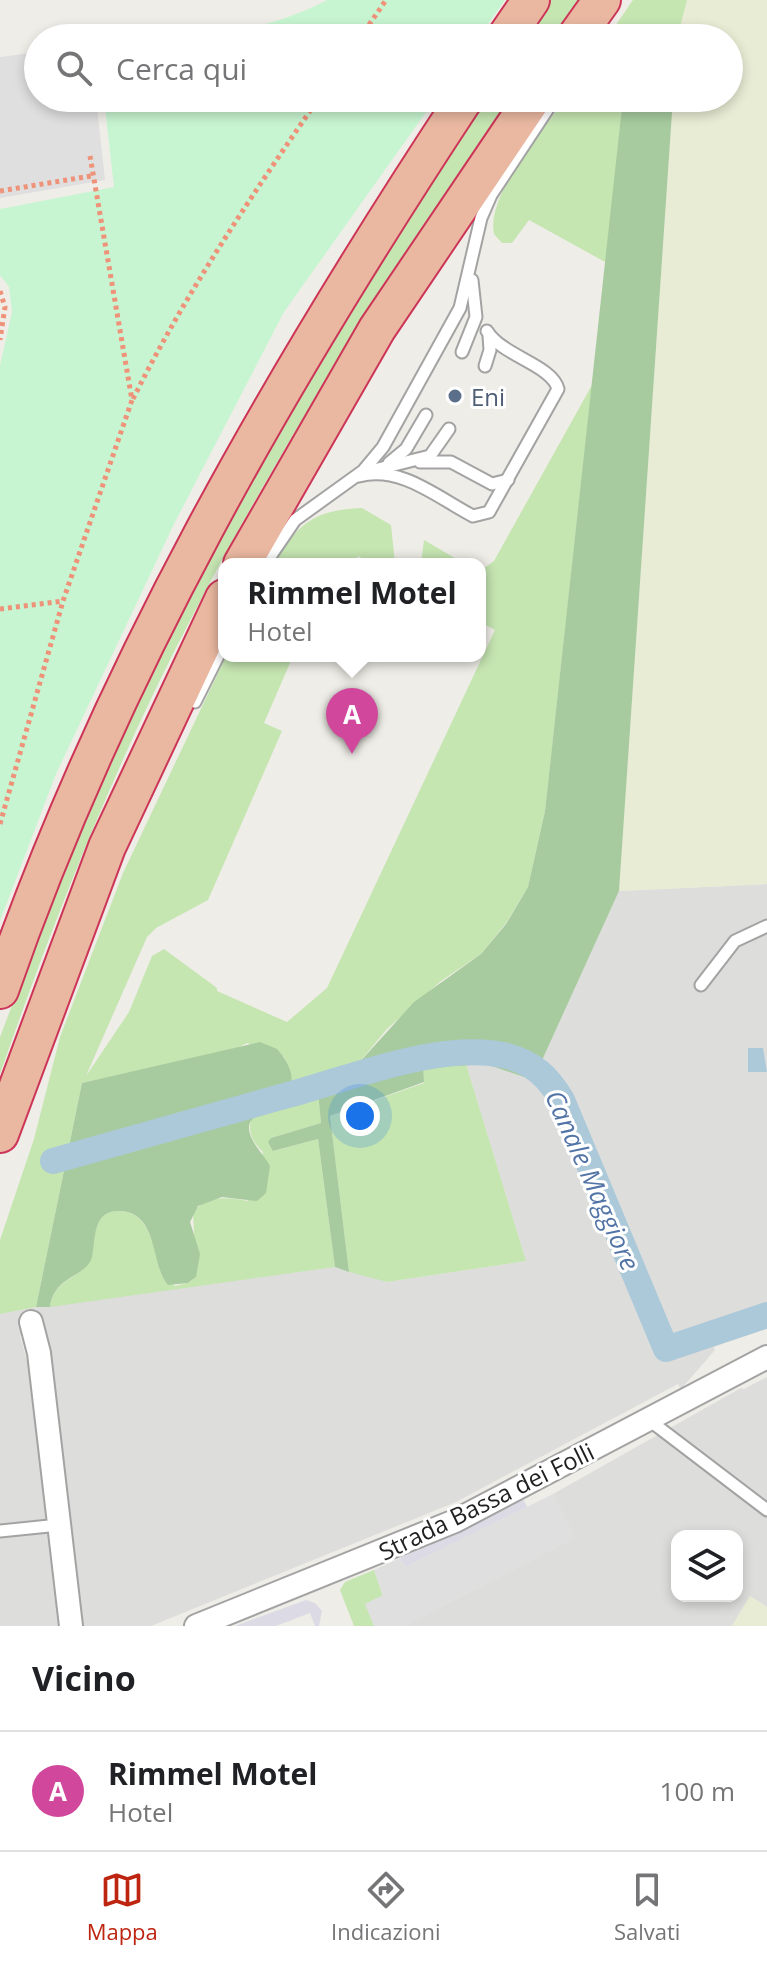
<!DOCTYPE html>
<html lang="it">
<head>
<meta charset="utf-8">
<style>
	:root { --surface:#fff; --page:#f6f6f6; --text:#202124; --muted:#757577; --line:#e0e0e0; --accent:#be2511 }
	body { margin:0; font-family:"Open Sans",sans-serif; background:var(--page); color:var(--text) }
	.controls { position:absolute; right:24px; bottom:24px; display:grid; overflow:hidden; border-radius:16px; box-shadow:0 4px 12px #0003 }
	.controls button { width:72px; height:72px; display:grid; place-items:center; padding:0; border:0; border-bottom:2px solid var(--line); background:var(--surface); color:var(--text); font:40px sans-serif }
	.you { position:absolute; left:360px; top:1116px; width:28px; height:28px; margin:-20px; border:6px solid #fff; border-radius:50%; background:#1a73e8; box-shadow:0 0 0 12px #1a73e833 }
	.badge { display:grid; place-items:center; width:52px; height:52px; border-radius:50%; background:var(--accent); color:#fff; font-size:26px; font-weight:700 }
	.pin { position:absolute; translate:-50% -66px; filter:drop-shadow(0 2px 4px #0008) }
	.pin::after { content:''; position:absolute; top:42px; width:28px; height:24px; background:inherit; clip-path:polygon(0 0,100% 0,50% 100%) }
	.popup { position:absolute; left:218px; top:558px; width:268px; height:104px; box-sizing:border-box; display:grid; place-content:center; border-radius:16px; background:var(--surface); filter:drop-shadow(0 2px 6px #0005); font-size:26px; white-space:nowrap; color:var(--muted) }
	.popup b { font-size:30px; color:var(--text) }
	.popup::after { content:''; position:absolute; left:50%; top:100%; margin-left:-16px; border:16px solid transparent; border-top-color:var(--surface) }
	.list { margin:0; padding:0; list-style:none }
	h2 { display:flex; justify-content:space-between; align-items:center; height:104px; margin:0; padding:0 32px; font-size:34px }
	h2 small { font-size:26px; font-weight:400; color:var(--muted) }
	.list li { display:grid; grid-template-columns:52px 1fr auto; gap:24px; align-items:center; box-sizing:border-box; height:120px; padding:0 32px; border-top:2px solid var(--line) }
	.list b { display:block; font-size:30px; white-space:nowrap }
	.list p { margin:0; font-size:26px; white-space:nowrap; color:var(--muted) }
	.list em { font-size:26px; font-style:normal; color:var(--muted) }
	.icon { flex:none; width:44px; height:44px; fill:none; stroke:currentColor; stroke-width:2; stroke-linecap:round; stroke-linejoin:round }
	.map { position:relative; flex:none; width:767px; height:1626px; overflow:hidden }
	.search { position:absolute; background:var(--surface); box-shadow:0 4px 12px #0003; left:24px; right:24px; top:24px; height:88px; display:flex; align-items:center; gap:20px; box-sizing:border-box; padding:0 28px; border-radius:44px; color:var(--muted); font-size:30px }
	.sheet { height:224px; background:var(--surface) }
	nav { display:flex; justify-content:space-around; align-items:center; box-sizing:border-box; height:112px; border-top:2px solid var(--line); background:var(--surface); font-size:22px; color:var(--muted) }
	nav a { display:grid; justify-items:center; gap:4px }
	nav .on { color:var(--accent) }
	.map>svg:first-child { display:block }
	.residential { fill:#dddddc; fill-rule:evenodd }
	.farmland { fill:#e8ecd4 }
	.grass { fill:#c5e5b1 }
	.forest { fill:#a7cb9f }
	.park { fill:#c8f5d1 }
	.parking { fill:#dfdfdf }
	.plaza { fill:#dcdbe5 }
	.water { fill:#abc9d9 }
	.lines { fill:none; stroke-linecap:round; stroke-linejoin:round }
	.canal { stroke:#abc9d9; stroke-width:26 }
	.service-casing { stroke:#a3a3a3; stroke-width:15 }
	.minor-casing { stroke:#a3a3a3; stroke-width:26 }
	.trunk-casing { stroke:#cc3557; stroke-width:40 }
	.path { stroke:#ee9279; stroke-width:5; stroke-dasharray:4 4; stroke-linecap:butt }
	.service { stroke:#fff; stroke-width:11 }
	.minor { stroke:#fff; stroke-width:22 }
	.trunk { stroke:#eab8a1; stroke-width:36 }
	.service-dot { fill:#5c6f8a; stroke:#fff; stroke-width:3 }
	.labels { text-anchor:middle; dominant-baseline:central; stroke-width:6; stroke-linejoin:round; paint-order:stroke }
	.service-label { font-size:24px; fill:#4e5e75; stroke:#fff; text-anchor:start }
	.street-label { font-size:24px; fill:#1f1f1f; stroke:#fff }
	.water-label { font-size:26px; font-style:italic; fill:#5374a7; stroke:#fff }
</style>
</head>
<body>
<div class="map">
<svg width="767" height="1626" viewBox="0 0 767 1626">
	<rect width="100%" height="100%" fill="#efede7"/>
	<g class="residential">
		<polygon points="767,884 767,1314 709,1338 715,1350 681,1389 678,1384 456,1502 151,1626 81,1626 44,1339 36,1308 20,1336 32,1379 61,1626 0,1626 0,1314 36,1307 335,1267 387,1282 526,1261 466,1064 502,1067 533,1079 619,891"/>
		<path d="M767,1377v230l-17,-11 -18,30h-328l171,-88 -22,-44 188,-106 3,1zM677,1536h60v60h-60z"/>
	</g>
	<g class="farmland">
		<polygon points="687,0 767,0 767,884 619,891 673,98 729,98 729,38 677,38"/>
		<polygon points="750,1596 767,1607 767,1626 732,1626"/>
	</g>
	<g class="grass">
		<polygon points="550,0 584,0 557,38 524,38"/>
		<polygon points="633,0 687,0 677,38 607,38"/>
		<path d="M483,98h31c-117,165 -226,334 -319,513 -78,148 -140,305 -195,463v-37l99,-260 142,-289z"/>
		<path d="M566,98h57l-16,165 -78,-43 -17,23h-10l-8,-9c-8,-40 49,-103 72,-136z"/>
		<path d="M592,385l-47,426 -17,76 -22,36 -25,31 -40,27 -54,48 -30,36 -39,26 3,32 -50,15 3,13 44,-12 17,128 -285,40c4,-31 36,-29 41,-50 5,-19 1,-48 29,-46 40,2 29,58 55,75l13,-3 8,-6 -3,-65c13,-17 35,-15 55,-11l15,-49c-11,-11 -17,-21 -10,-37l23,-9 13,-18 -5,-31 -37,-14 -16,8 -149,32 -46,224 -36,7v-74l34,-101 26,-102 63,-164 103,-217h67l-29,67 18,8 -74,169 -52,28 -9,9 -61,139 43,-64 23,-56 12,-7 53,39v3l70,31 40,-34 168,-358 -15,-8v-51l14,-10z"/>
		<path d="M362,508l29,17 4,39h-23l-14,-8 -4,8h-81c25,-40 40,-54 89,-56z"/>
		<polygon points="424,540 465,564 421,564"/>
		<polygon points="466,1064 526,1261 387,1282 349,1272 330,1116 424,1083 422,1068"/>
		<polygon points="374,1570 383,1596 366,1604 374,1626 354,1626 340,1590 345,1582"/>
	</g>
	<g class="forest">
		<polygon points="623,98 673,98 619,891 533,1080 486,1064 423,1068 424,1082 330,1116 349,1272 335,1267 318,1139 273,1151 268,1142 271,1138 321,1123 318,1092 357,1065 414,1002 481,954 506,924 528,887 545,811"/>
		<path d="M260,1042l17,7c45,53 -28,56 -28,78 0,15 15,27 21,39l-4,27 -9,8 -35,-4 -24,9 -8,16 10,32 -4,23 -8,6 -20,2c-18,-21 -9,-71 -47,-74 -29,-2 -25,27 -29,46 -6,21 -38,18 -42,50h-14l46,-224z"/>
	</g>
	<g class="park">
		<path d="M327,0h178l-27,38h-292c49,-5 98,-15 141,-38z"/>
		<polygon points="104,98 436,98 284,312 174,524 56,774 0,921 0,365 12,312 9,287 0,275 0,209 114,187"/>
	</g>
	<g class="parking">
		<polygon points="38,52 38,98 96,98 105,180 0,198 0,57"/>
		<polygon points="553,1494 576,1538 404,1626 374,1626 365,1604 383,1595 374,1570 400,1558 405,1567"/>
	</g>
	<g class="plaza">
		<polygon points="523,1498 527,1507 405,1567 400,1558"/>
		<polygon points="306,1600 315,1603 322,1611 319,1626 315,1626 310,1613 276,1626 235,1626"/>
	</g>
	<polygon class="water" points="748,1048 763,1048 767,1072 748,1072"/>
	<g class="lines">
		<path class="canal" d="M53,1161c79,-22 157,-44 235,-66 63,-17 155,-55 219,-39 27,7 41,21 55,44l104,249 101,-34"/>
		<defs>
			<g id="service">
				<polyline points="462,352 476,317 472,280"/>
				<polyline points="485,366 490,350 489,336"/>
				<polyline points="420,462 451,462 492,484 508,480"/>
				<polyline points="389,463 406,449 426,415"/>
				<polyline points="370,471 430,456 449,429"/>
				<path d="M359,476c42,-11 79,22 114,40l16,-4 69,-123c-6,-24 -56,-33 -71,-58"/>
				<polyline points="265,564 295,520 363,471 383,447 460,308 481,218 491,195 555,98"/>
				<polyline points="195,702 224,644"/>
				<polyline points="701,985 735,941 767,926"/>
				<polyline points="649,1420 767,1510"/>
				<polyline points="0,1531 59,1525"/>
			</g>
			<g id="minor">
				<polyline points="31,1322 39,1353 71,1626"/>
				<polyline points="196,1626 455,1521 767,1357"/>
			</g>
			<g id="trunk">
				<polyline points="505,38 531,0"/>
				<polyline points="575,38 602,0"/>
				<polyline points="242,564 377,329 533,98"/>
				<path d="M0,990c111,-320 279,-610 465,-892"/>
				<polyline points="0,1134 107,847 224,598"/>
			</g>
		</defs>
		<use href="#service" class="service-casing"/>
		<use href="#minor" class="minor-casing"/>
		<use href="#trunk" class="trunk-casing"/>
		<g class="path">
			<polyline points="360,38 386,0"/>
			<polyline points="0,191 91,176"/>
			<polyline points="0,291 5,307 0,340"/>
			<path d="M133,399c52,-105 119,-204 186,-301"/>
			<polyline points="0,609 63,601"/>
			<polyline points="0,824 63,601 132,400 90,156"/>
		</g>
		<use href="#service" class="service"/>
		<use href="#minor" class="minor"/>
		<use href="#trunk" class="trunk"/>
	</g>
	<circle class="service-dot" cx="455" cy="396" r="8"/>
	<g class="labels">
		<g class="service-label">
			<text x="471" y="396">Eni</text>
		</g>
		<g class="street-label">
			<text transform="translate(486 1501) rotate(-26)">Strada Bassa dei Folli</text>
		</g>
		<g class="water-label">
			<text transform="translate(593 1180) rotate(66)">Canale Maggiore</text>
		</g>
	</g>
</svg>
<div class="controls">
<button><svg class="icon" aria-label="layers" viewBox="0 0 24 24"><path d="M12 4l9 5-9 5-9-5zM3 14l9 5 9-5"/></svg></button>
</div>
<div class="you"></div>
<div class="pin badge" style="left:352px;top:754px;background:#d1479c">A</div>
<div class="popup"><b>Rimmel Motel</b>Hotel</div>
<div class="search"><svg class="icon" aria-label="search" viewBox="0 0 24 24"><circle cx="10" cy="10" r="6"/><path d="M15 15l6 6"/></svg>Cerca qui</div>
</div>
<section class="sheet">
<h2>Vicino<small></small></h2>
<ul class="list">
<li><span class="badge" style="background:#d1479c">A</span><div><b>Rimmel Motel</b><p>Hotel</p></div><em>100 m</em></li>
</ul>
</section>
<nav>
<a class="on"><svg class="icon" aria-label="map" viewBox="0 0 24 24"><path d="M3 6l6-2 6 2 6-2v14l-6 2-6-2-6 2zM9 4v14M15 6v14"/></svg>Mappa</a>
<a><svg class="icon" aria-label="directions" viewBox="0 0 24 24"><path d="M12 3l9 9-9 9-9-9zM9 14v-3h6M13 9l2 2-2 2"/></svg>Indicazioni</a>
<a><svg class="icon" aria-label="saved" viewBox="0 0 24 24"><path d="M7 4h10v16l-5-4-5 4z"/></svg>Salvati</a>
</nav>
</body>
</html>
